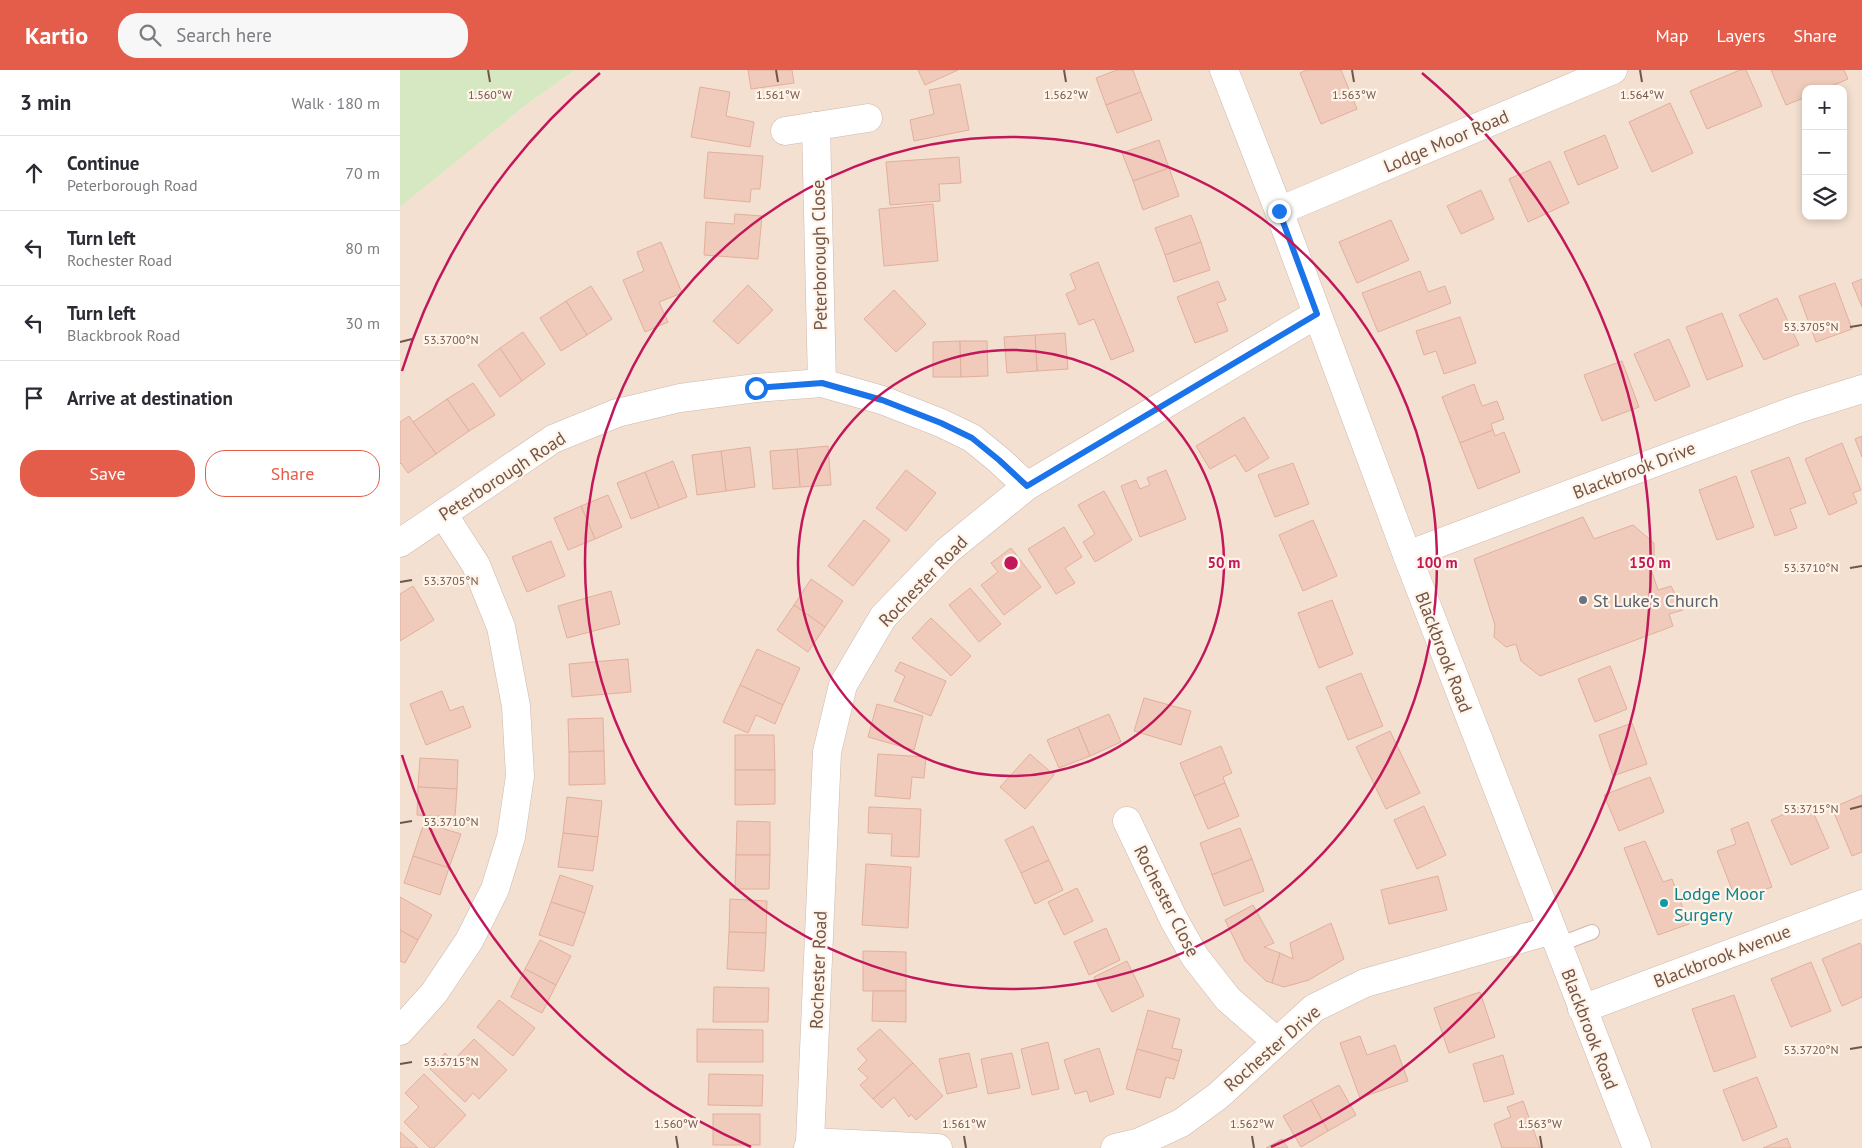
<!DOCTYPE html>
<html lang="en">
<head>
<meta charset="utf-8">
<style>
	:root { --surface:#fff; --page:#f7f7f7; --text:#2b2b33; --muted:#7c7c81; --line:#e1e1e2; --accent:#e35d4a }
	body { margin:0; font-family:"PT Sans",sans-serif; background:var(--page); color:var(--text) }
	.controls { position:absolute; right:15px; top:15px; display:grid; overflow:hidden; border-radius:10px; box-shadow:0 2px 8px #0003 }
	.controls button { width:45px; height:45px; display:grid; place-items:center; padding:0; border:0; border-bottom:1px solid var(--line); background:var(--surface); color:var(--text); font:25px sans-serif }
	.stop { position:absolute; width:15px; height:15px; margin:-11px; border:4px solid #1a73e8; border-radius:50%; background:#fff }
	.stop.end { background:#1a73e8; border-color:#fff; box-shadow:0 1px 5px #0008 }
	.list { margin:0; padding:0; list-style:none }
	h2 { display:flex; justify-content:space-between; align-items:center; height:65px; margin:0; padding:0 20px; font-size:21px }
	h2 small { font-size:16px; font-weight:400; color:var(--muted) }
	.list li { display:grid; grid-template-columns:32px 1fr auto; gap:15px; align-items:center; box-sizing:border-box; height:75px; padding:0 20px; border-top:1px solid var(--line) }
	.list b { display:block; font-size:19px; white-space:nowrap }
	.list p { margin:0; font-size:16px; white-space:nowrap; color:var(--muted) }
	.list em { font-size:16px; font-style:normal; color:var(--muted) }
	.actions { display:flex; gap:10px; padding:15px 20px }
	.actions a { flex:1; padding:11px 0; border:1px solid var(--accent); border-radius:20px; text-align:center; font-size:18px; color:var(--accent) }
	.actions .main { background:var(--accent); color:#fff }
	.icon { flex:none; width:28px; height:28px; fill:none; stroke:currentColor; stroke-width:2; stroke-linecap:round; stroke-linejoin:round }
	.map { position:relative; flex:none; width:1462px; height:1078px; overflow:hidden }
	header { display:flex; align-items:center; gap:30px; box-sizing:border-box; height:70px; padding:0 25px; background:var(--accent); color:#fff }
	header strong { font-size:24px }
	nav { display:flex; gap:28px; margin-inline-start:auto; font-size:18px }
	.search { width:350px; height:45px; background:var(--page); display:flex; align-items:center; gap:12px; box-sizing:border-box; padding:0 18px; border-radius:20px; color:var(--muted); font-size:19px }
	main { display:flex }
	aside { flex:1; background:var(--surface) }
	.map>svg:first-child { display:block }
	.residential { fill:#f3e0d1; fill-rule:evenodd }
	.green { fill:#d5e8c2 }
	.building { fill:#f0cbbb; stroke:#e2af9c }
	.lines { fill:none; stroke-linecap:round; stroke-linejoin:round }
	.service-casing { stroke:#cfb8ad; stroke-width:16 }
	.minor-casing { stroke:#cfb8ad; stroke-width:29 }
	.tertiary-casing { stroke:#cfb8ad; stroke-width:29 }
	.service { stroke:#fff; stroke-width:14 }
	.minor { stroke:#fff; stroke-width:28 }
	.tertiary { stroke:#fff; stroke-width:28 }
	.route { stroke:#1a73e8; stroke-width:6 }
	.ticks { fill:none; stroke:#73544a; stroke-width:2 }
	.ring { fill:none; stroke:#c2185b; stroke-width:2.5 }
	.worship-dot { fill:#6b7280; stroke:#fff4e8; stroke-width:2 }
	.culture-dot { fill:#0f9aa8; stroke:#fff4e8; stroke-width:2 }
	.labels { text-anchor:middle; dominant-baseline:central; stroke-width:4.5; stroke-linejoin:round; paint-order:stroke }
	.street-label { font-size:18px; fill:#73544a; stroke:#fff4e8 }
	.worship-label { font-size:18px; fill:#5b616d; stroke:#fff4e8; text-anchor:start }
	.culture-label { font-size:18px; fill:#0d838f; stroke:#fff4e8; text-anchor:start }
	.ticks-label { font-size:12px; text-anchor:middle; fill:#73544a; stroke:#fff4e8; stroke-width:4.5; stroke-linejoin:round; paint-order:stroke }
	.centre { fill:#c2185b; stroke:#fff4e8; stroke-width:2.5 }
	.ring-label { font-size:15px; text-anchor:middle; font-weight:bold; fill:#c2185b; stroke:#fff4e8; stroke-width:4.5; stroke-linejoin:round; paint-order:stroke }
</style>
</head>
<body>
<header>
<strong>Kartio</strong>
<div class="search"><svg class="icon" aria-label="search" viewBox="0 0 24 24"><circle cx="10" cy="10" r="6"/><path d="M15 15l6 6"/></svg>Search here</div>
<nav><a>Map</a><a>Layers</a><a>Share</a></nav>
</header>
<main>
<aside>
<h2>3 min<small>Walk · 180 m</small></h2>
<ul class="list">
<li><svg class="icon" aria-label="ahead" viewBox="0 0 24 24"><path d="M12 20V5M6 11l6-6 6 6"/></svg><div><b>Continue</b><p>Peterborough Road</p></div><em>70 m</em></li>
<li><svg class="icon" aria-label="left" viewBox="0 0 24 24"><path d="M17 20v-9H6M10 6l-5 5 5 5"/></svg><div><b>Turn left</b><p>Rochester Road</p></div><em>80 m</em></li>
<li><svg class="icon" aria-label="left" viewBox="0 0 24 24"><path d="M17 20v-9H6M10 6l-5 5 5 5"/></svg><div><b>Turn left</b><p>Blackbrook Road</p></div><em>30 m</em></li>
<li><svg class="icon" aria-label="arrive" viewBox="0 0 24 24"><path d="M6 21V4h12l-3 4 3 4H6"/></svg><div><b>Arrive at destination</b></div></li>
</ul>
<div class="actions"><a class="main">Save</a><a>Share</a></div>
</aside>
<div class="map">
<svg width="1462" height="1078" viewBox="0 0 1462 1078">
	<rect width="100%" height="100%" fill="#fcefe3"/>
	<path class="residential" d="M175,0h1287v1078h-1462v-941l126,-102zM1406,19h37v127h-37z"/>
	<polygon class="green" points="0,0 175,0 126,35 0,137"/>
	<g class="building">
		<polygon points="348,0 392,0 394,13 351,19"/>
		<polygon points="518,0 558,0 525,15"/>
		<polygon points="717,0 733,0 741,22 706,35 696,8"/>
		<polygon points="907,0 941,0 957,39 921,54 900,3"/>
		<polygon points="1340,0 1346,0 1362,36 1307,59 1290,21"/>
		<polygon points="1371,0 1444,0 1448,9 1425,19 1406,19 1406,27 1386,35"/>
		<polygon points="560,14 569,60 514,71 510,50 534,44 529,20"/>
		<polygon points="300,17 330,22 326,46 354,52 350,77 291,67"/>
		<polygon points="741,22 752,50 717,63 706,35"/>
		<polygon points="1270,33 1293,83 1252,102 1229,52"/>
		<polygon points="1205,65 1218,98 1178,115 1164,82"/>
		<polygon points="759,70 769,98 733,111 722,83"/>
		<polygon points="308,82 363,86 360,119 351,119 350,132 304,128"/>
		<polygon points="559,87 561,113 539,114 540,131 490,135 486,92"/>
		<polygon points="1150,91 1169,133 1128,152 1109,109"/>
		<polygon points="769,98 779,126 743,140 733,111"/>
		<polygon points="1081,120 1094,149 1061,164 1047,136"/>
		<polygon points="533,134 538,191 484,196 479,139"/>
		<polygon points="335,144 362,146 358,189 304,185 306,152 334,154"/>
		<polygon points="791,145 801,172 765,185 755,158"/>
		<polygon points="991,150 1009,190 957,213 939,172"/>
		<polygon points="261,172 282,223 259,232 268,252 245,262 223,210 244,201 237,182"/>
		<polygon points="801,172 810,200 774,212 765,185"/>
		<polygon points="698,192 734,281 711,290 694,249 679,255 666,224 676,219 670,204"/>
		<polygon points="1020,201 1028,222 1045,216 1051,233 978,262 962,223"/>
		<polygon points="1462,209 1462,237 1452,213"/>
		<polygon points="818,211 826,230 817,233 828,261 795,273 777,227"/>
		<polygon points="1435,213 1452,259 1416,272 1399,226"/>
		<polygon points="348,215 373,240 338,274 313,251"/>
		<polygon points="191,216 212,249 187,265 166,231"/>
		<polygon points="494,220 526,254 496,282 464,249"/>
		<polygon points="1377,228 1399,275 1364,290 1339,245"/>
		<polygon points="166,231 187,265 161,281 140,248"/>
		<polygon points="1322,243 1343,296 1307,310 1286,257"/>
		<polygon points="1060,247 1076,293 1044,304 1036,281 1024,285 1016,261"/>
		<polygon points="123,262 145,294 122,311 100,278"/>
		<polygon points="665,263 668,299 637,301 635,265"/>
		<polygon points="635,265 637,301 607,303 604,267"/>
		<polygon points="1269,269 1290,316 1255,331 1234,284"/>
		<polygon points="560,271 561,307 533,307 533,272"/>
		<polygon points="560,271 587,271 588,306 561,307"/>
		<polygon points="100,278 122,311 100,327 78,295"/>
		<polygon points="1222,291 1239,337 1202,351 1184,305"/>
		<polygon points="73,313 95,345 69,361 47,329"/>
		<polygon points="1074,314 1082,336 1097,331 1104,349 1091,354 1093,360 1060,373 1042,327"/>
		<polygon points="47,329 69,361 36,384 13,352"/>
		<polygon points="9,346 36,384 8,403 1,393 0,394 0,352"/>
		<polygon points="844,347 869,388 846,402 835,385 810,399 796,376"/>
		<polygon points="1093,360 1095,366 1104,362 1120,402 1078,419 1060,373"/>
		<polygon points="1462,366 1462,387 1455,369"/>
		<polygon points="1442,373 1461,420 1453,423 1457,433 1429,445 1405,389"/>
		<polygon points="428,376 431,415 400,417 397,379"/>
		<polygon points="350,377 355,417 326,421 321,381"/>
		<polygon points="397,379 400,417 373,419 370,381"/>
		<polygon points="321,381 326,421 297,425 292,385"/>
		<polygon points="1389,387 1406,433 1390,439 1397,458 1375,466 1351,401"/>
		<polygon points="273,391 287,427 259,438 245,402"/>
		<polygon points="893,393 909,434 875,447 858,405"/>
		<polygon points="506,400 536,423 506,461 476,438"/>
		<polygon points="766,400 786,449 740,467 721,416 736,410 740,419 750,415 747,408"/>
		<polygon points="245,402 259,438 231,449 217,413"/>
		<polygon points="1336,406 1354,457 1317,470 1299,420"/>
		<polygon points="704,421 732,470 695,492 683,472 695,464 678,435"/>
		<polygon points="208,425 222,457 195,469 181,436"/>
		<polygon points="181,436 195,469 168,480 154,448"/>
		<polygon points="1183,447 1194,469 1233,455 1254,473 1254,486 1247,487 1258,520 1271,516 1283,540 1269,544 1273,556 1140,606 1121,591 1116,574 1106,577 1094,567 1095,555 1074,489"/>
		<polygon points="464,450 490,470 453,516 428,496"/>
		<polygon points="913,450 937,506 903,521 879,465"/>
		<polygon points="664,457 682,487 665,498 675,513 656,524 628,479"/>
		<polygon points="151,471 165,506 127,522 112,487"/>
		<polygon points="611,478 641,517 604,545 581,515 598,502 591,493"/>
		<polygon points="411,509 443,531 425,557 394,535"/>
		<polygon points="13,516 34,550 0,571 0,524"/>
		<polygon points="570,518 601,554 579,572 549,535"/>
		<polygon points="211,521 220,554 167,568 158,536"/>
		<polygon points="932,530 953,584 919,598 898,543"/>
		<polygon points="394,535 425,557 408,582 377,560"/>
		<polygon points="531,548 571,586 551,606 512,568"/>
		<polygon points="357,579 400,598 383,635 340,615"/>
		<polygon points="228,589 231,622 172,627 169,594"/>
		<polygon points="500,592 546,611 531,646 494,631 505,606 495,601"/>
		<polygon points="1210,596 1227,639 1195,652 1178,609"/>
		<polygon points="961,603 983,656 948,670 926,617"/>
		<polygon points="340,615 383,635 375,654 356,645 348,663 323,652"/>
		<polygon points="42,621 50,641 63,636 71,657 26,675 10,634"/>
		<polygon points="744,628 791,641 781,675 734,661"/>
		<polygon points="477,634 523,646 514,680 468,667"/>
		<polygon points="709,644 721,672 690,686 678,657"/>
		<polygon points="203,648 204,681 169,682 168,649"/>
		<polygon points="1232,653 1247,694 1213,706 1199,665"/>
		<polygon points="678,657 690,686 659,698 647,670"/>
		<polygon points="990,661 1020,723 986,739 956,677"/>
		<polygon points="335,665 374,665 375,700 335,700"/>
		<polygon points="821,676 832,703 823,707 825,713 794,726 780,693"/>
		<polygon points="204,681 205,714 169,715 169,682"/>
		<polygon points="478,684 526,687 524,708 512,707 510,729 475,726"/>
		<polygon points="630,684 654,705 625,739 600,717"/>
		<polygon points="20,688 58,690 57,719 18,717"/>
		<polygon points="335,700 375,700 375,734 335,735"/>
		<polygon points="1250,707 1264,742 1219,761 1204,725"/>
		<polygon points="825,713 839,746 808,759 794,726"/>
		<polygon points="18,717 57,719 55,747 17,745"/>
		<polygon points="1462,725 1462,782 1452,786 1432,738"/>
		<polygon points="167,727 202,731 198,767 163,763"/>
		<polygon points="1409,733 1429,778 1391,795 1371,750"/>
		<polygon points="1024,736 1046,785 1017,799 994,750"/>
		<polygon points="469,737 521,739 519,787 491,786 492,764 468,763"/>
		<polygon points="337,751 370,752 370,785 336,785"/>
		<polygon points="1348,752 1372,817 1336,830 1317,781 1336,774 1331,759"/>
		<polygon points="24,753 61,764 49,798 13,786"/>
		<polygon points="633,756 649,790 621,803 605,770"/>
		<polygon points="840,758 852,789 812,805 800,773"/>
		<polygon points="163,763 198,767 193,801 158,797"/>
		<polygon points="1245,771 1263,812 1272,809 1289,854 1258,865 1224,778"/>
		<polygon points="336,785 370,785 369,819 335,819"/>
		<polygon points="13,786 49,798 40,825 4,813"/>
		<polygon points="852,789 864,821 824,836 812,805"/>
		<polygon points="649,790 663,820 635,834 621,803"/>
		<polygon points="466,794 511,797 508,858 462,855"/>
		<polygon points="160,805 193,816 185,843 151,832"/>
		<polygon points="1038,806 1047,840 989,854 981,820"/>
		<polygon points="677,818 693,851 664,865 648,832"/>
		<polygon points="0,827 32,845 18,870 0,860"/>
		<polygon points="330,829 367,831 366,863 329,862"/>
		<polygon points="151,832 185,843 173,876 139,865"/>
		<polygon points="853,835 874,873 864,877 880,883 872,913 866,911 845,891 825,850"/>
		<polygon points="931,853 944,889 909,910 884,917 872,913 880,883 893,889 890,873"/>
		<polygon points="706,858 720,890 689,905 674,872"/>
		<polygon points="0,860 18,870 5,893 0,891"/>
		<polygon points="329,862 366,863 364,901 327,899"/>
		<polygon points="140,870 171,886 156,915 125,899"/>
		<polygon points="1460,873 1462,877 1462,927 1442,936 1422,889"/>
		<polygon points="463,881 506,882 506,921 463,921"/>
		<polygon points="727,891 744,926 712,942 694,907"/>
		<polygon points="1411,892 1431,941 1391,957 1371,909"/>
		<polygon points="125,899 156,915 142,943 111,927"/>
		<polygon points="314,917 369,918 368,952 313,952"/>
		<polygon points="473,921 506,921 506,952 472,951"/>
		<polygon points="1080,922 1095,967 1049,983 1034,938"/>
		<polygon points="1334,925 1356,987 1314,1002 1292,939"/>
		<polygon points="99,930 135,958 113,986 77,957"/>
		<polygon points="748,940 780,949 772,978 782,980 779,991 737,979"/>
		<polygon points="297,959 363,960 363,992 297,992"/>
		<polygon points="480,959 513,993 473,1029 460,1015 468,1008 458,999 467,990 457,979"/>
		<polygon points="960,966 967,985 995,975 1008,1011 960,1028 940,973"/>
		<polygon points="74,969 107,1000 79,1029 73,1023 65,1032 30,999 45,983 53,991"/>
		<polygon points="648,972 659,1019 632,1025 621,979"/>
		<polygon points="699,978 714,1024 690,1032 687,1021 675,1024 664,990"/>
		<polygon points="737,979 779,991 774,1009 766,1007 760,1028 726,1019"/>
		<polygon points="569,983 577,1017 547,1024 539,989"/>
		<polygon points="612,983 620,1018 588,1024 581,989"/>
		<polygon points="1103,985 1114,1024 1084,1032 1073,994"/>
		<polygon points="513,993 543,1026 516,1050 511,1044 509,1047 494,1027 482,1038 473,1029"/>
		<polygon points="24,1004 66,1045 34,1078 30,1078 4,1052 19,1037 5,1023"/>
		<polygon points="309,1004 363,1005 362,1036 308,1035"/>
		<polygon points="1357,1007 1377,1057 1343,1071 1323,1020"/>
		<polygon points="939,1015 956,1045 928,1061 911,1030"/>
		<polygon points="911,1030 928,1061 901,1077 883,1046"/>
		<polygon points="1123,1031 1140,1078 1102,1078 1094,1054 1111,1047 1107,1037"/>
		<rect x="313" y="1044" width="47" height="31"/>
		<polygon points="0,1062 18,1078 0,1078"/>
		<polygon points="1387,1068 1391,1078 1363,1078"/>
		<polygon points="882,1069 888,1078 866,1078"/>
	</g>
	<g class="lines">
		<defs>
			<polyline id="service" points="1158,875 1192,862"/>
			<g id="minor">
				<polyline points="416,56 422,313"/>
				<polyline points="385,61 468,48"/>
				<polyline points="879,141 1213,0"/>
				<polyline points="0,473 153,369 217,343 280,328 356,318 422,313 482,330 541,353 572,368 599,390 627,416"/>
				<polyline points="1007,485 1398,339 1462,319"/>
				<polyline points="727,751 774,850 795,887 828,929 876,971"/>
				<polyline points="1182,939 1462,834"/>
				<polyline points="0,961 34,923 69,871 95,819 111,767 120,706 116,636 101,557 76,495 43,444"/>
				<polyline points="410,1072 538,1078"/>
				<polyline points="408,1078 410,1072 427,682 443,615 483,547 547,481 627,416 917,244"/>
				<polyline points="715,1078 740,1072 781,1053 818,1026 914,938 965,913 1152,860"/>
			</g>
			<polyline id="tertiary" points="824,0 879,141 1007,485 1237,1078"/>
		</defs>
		<use href="#service" class="service-casing"/>
		<use href="#minor" class="minor-casing"/>
		<use href="#tertiary" class="tertiary-casing"/>
		<use href="#service" class="service"/>
		<use href="#minor" class="minor"/>
		<use href="#tertiary" class="tertiary"/>
	</g>
	<g class="lines">
		<polyline class="route" points="356,318 422,313 482,330 541,353 572,368 599,390 627,416 917,244 879,141"/>
	</g>
	<path class="ticks" d="M88,0l2,12M376,0l2,12M664,0l2,12M952,0l2,12M1240,0l2,12M1450,257l12,-2M0,272l12,-3M1450,498l12,-2M0,512l12,-2M1450,739l12,-3M0,753l12,-2M1450,979l12,-2M0,994l12,-2M276,1066l2,12M564,1066l2,12M852,1066l2,12M1140,1066l2,12"/>
	<g class="ring">
		<circle cx="611" cy="493" r="213"/>
		<circle cx="611" cy="493" r="426"/>
		<path d="M351 1077A639 639 0 0 1 2 685M2 301A639 639 0 0 1 200 3M1022 3A639 639 0 0 1 871 1077"/>
	</g>
	<circle class="worship-dot" cx="1183" cy="530" r="5"/>
	<circle class="culture-dot" cx="1264" cy="833" r="5"/>
	<g class="labels">
		<g class="street-label">
			<text transform="translate(1046 71) rotate(-23)">Lodge Moor Road</text>
			<text transform="translate(419 185) rotate(-91)">Peterborough Close</text>
			<text transform="translate(1234 400) rotate(-21)">Blackbrook Drive</text>
			<text transform="translate(102 406) rotate(-33)">Peterborough Road</text>
			<text transform="translate(523 511) rotate(-46)">Rochester Road</text>
			<text transform="translate(1044 582) rotate(69)">Blackbrook Road</text>
			<text transform="translate(767 831) rotate(63)">Rochester Close</text>
			<text transform="translate(1322 886) rotate(-21)">Blackbrook Avenue</text>
			<text transform="translate(418 900) rotate(-88)">Rochester Road</text>
			<text transform="translate(1190 959) rotate(69)">Blackbrook Road</text>
			<text transform="translate(872 978) rotate(-41)">Rochester Drive</text>
		</g>
		<g class="worship-label">
			<text x="1193" y="530">St Luke's Church</text>
		</g>
		<g class="culture-label">
			<text x="1274" y="823">Lodge Moor<tspan x="1274" dy="21">Surgery</tspan></text>
		</g>
	</g>
	<g class="ticks-label">
		<text x="666" y="29">1.562°W</text>
		<text x="90" y="29">1.560°W</text>
		<text x="378" y="29">1.561°W</text>
		<text x="954" y="29">1.563°W</text>
		<text x="1242" y="29">1.564°W</text>
		<text x="1411" y="261">53.3705°N</text>
		<text x="51" y="274">53.3700°N</text>
		<text x="1411" y="502">53.3710°N</text>
		<text x="51" y="515">53.3705°N</text>
		<text x="1411" y="743">53.3715°N</text>
		<text x="51" y="756">53.3710°N</text>
		<text x="1411" y="984">53.3720°N</text>
		<text x="51" y="996">53.3715°N</text>
		<text x="276" y="1058">1.560°W</text>
		<text x="564" y="1058">1.561°W</text>
		<text x="852" y="1058">1.562°W</text>
		<text x="1140" y="1058">1.563°W</text>
	</g>
	<circle cx="611" cy="493" r="8" class="centre"/>
	<g class="ring-label">
		<text x="824" y="498">50 m</text>
		<text x="1037" y="498">100 m</text>
		<text x="1250" y="498">150 m</text>
	</g>
</svg>
<div class="controls">
<button>+</button>
<button>−</button>
<button><svg class="icon" aria-label="layers" viewBox="0 0 24 24"><path d="M12 4l9 5-9 5-9-5zM3 14l9 5 9-5"/></svg></button>
</div>
<div class="stop" style="left:356px;top:318px"></div>
<div class="stop end" style="left:879px;top:141px"></div>
</div>
</main>
</body>
</html>
